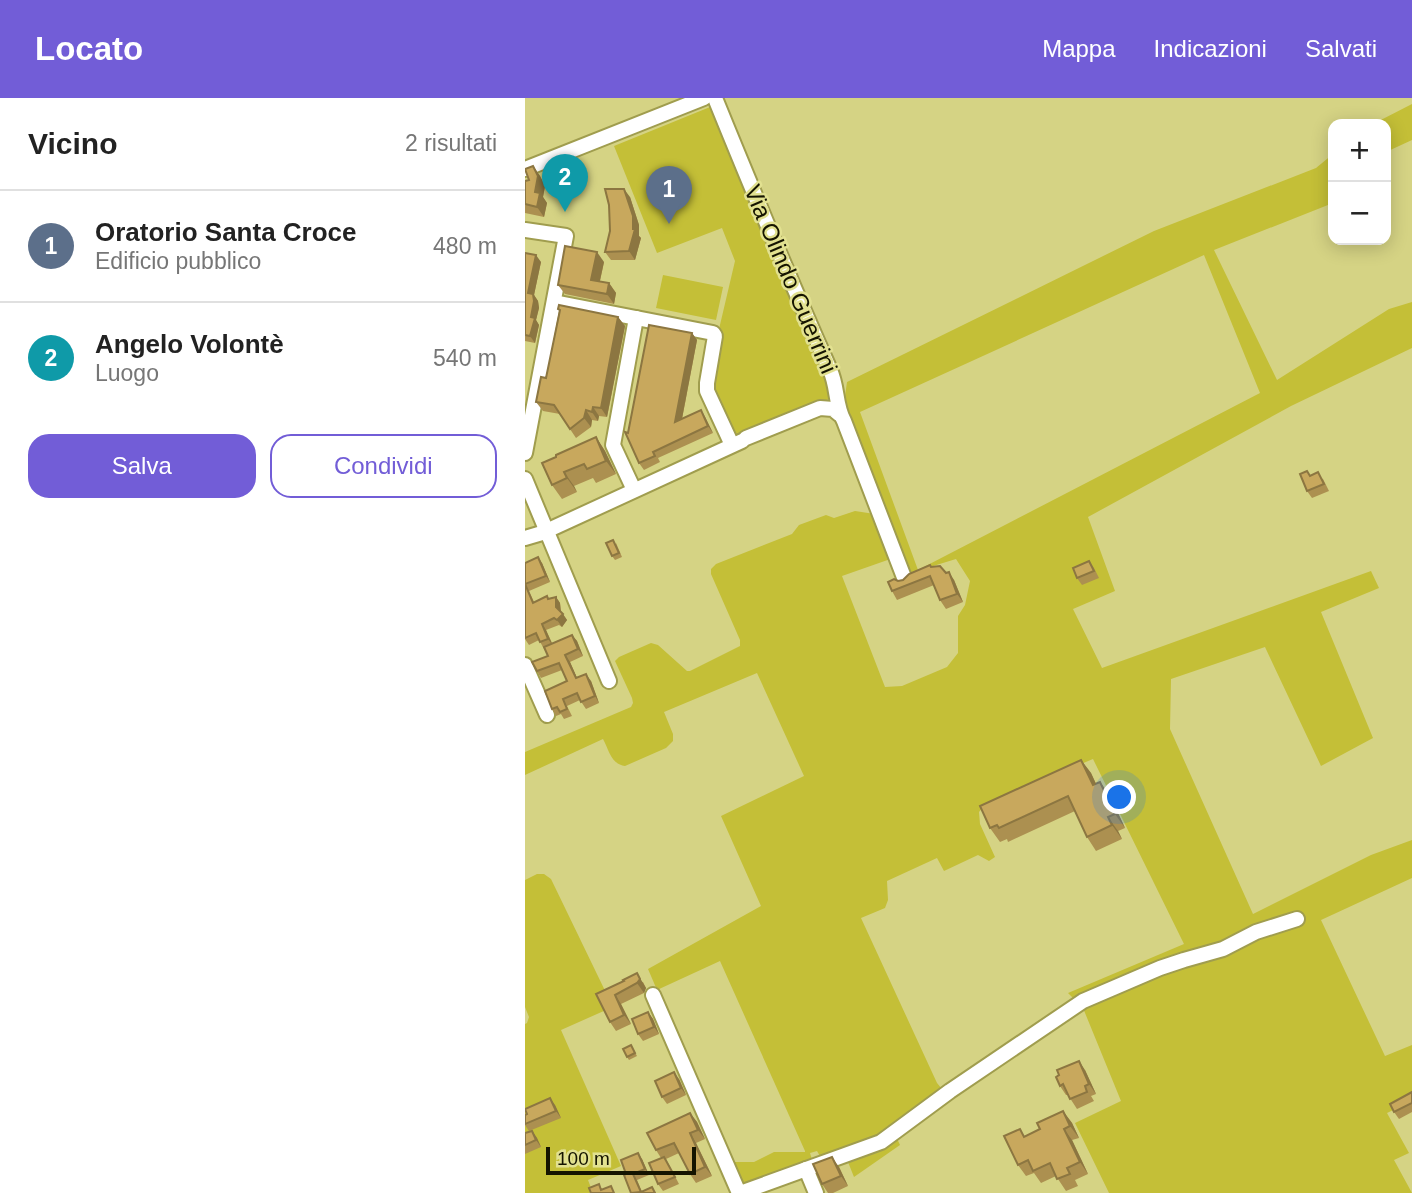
<!DOCTYPE html>
<html lang="it">
<head>
<meta charset="utf-8">
<style>
	:root { --surface:#fff; --page:#f6f6f6; --text:#222; --muted:#767676; --line:#e0e0e0; --accent:#725dd7 }
	body { margin:0; font-family:Helvetica,sans-serif; background:var(--page); color:var(--text) }
	.controls { position:absolute; right:21px; top:21px; display:grid; overflow:hidden; border-radius:14px; box-shadow:0 4px 18px #0003 }
	.controls button { width:63px; height:63px; display:grid; place-items:center; padding:0; border:0; border-bottom:2px solid var(--line); background:var(--surface); color:var(--text); font:35px sans-serif }
	.scale { position:absolute; left:21px; bottom:18px; width:150px; box-sizing:border-box; padding-left:7px; border:4px solid #151400; border-top:0; font-size:19px; line-height:24px; white-space:nowrap; color:#151400; -webkit-text-stroke:5px #e2e190; paint-order:stroke }
	.you { position:absolute; left:595px; top:700px; width:24px; height:24px; margin:-18px; border:5px solid #fff; border-radius:50%; background:#1a73e8; box-shadow:0 0 0 10px #1a73e833 }
	.badge { display:grid; place-items:center; width:46px; height:46px; border-radius:50%; background:var(--accent); color:#fff; font-size:23px; font-weight:700 }
	.pin { position:absolute; translate:-50% -58px; filter:drop-shadow(0 2px 4px #0008) }
	.pin::after { content:''; position:absolute; top:37px; width:24px; height:21px; background:inherit; clip-path:polygon(0 0,100% 0,50% 100%) }
	.list { margin:0; padding:0; list-style:none }
	h2 { display:flex; justify-content:space-between; align-items:center; height:91px; margin:0; padding:0 28px; font-size:30px }
	h2 small { font-size:23px; font-weight:400; color:var(--muted) }
	.list li { display:grid; grid-template-columns:46px 1fr auto; gap:21px; align-items:center; box-sizing:border-box; height:112px; padding:0 28px; border-top:2px solid var(--line) }
	.list b { display:block; font-size:26px; white-space:nowrap }
	.list p { margin:0; font-size:23px; white-space:nowrap; color:var(--muted) }
	.list em { font-size:23px; font-style:normal; color:var(--muted) }
	.actions { display:flex; gap:14px; padding:21px 28px }
	.actions a { flex:1; padding:16px 0; border:2px solid var(--accent); border-radius:21px; text-align:center; font-size:24px; color:var(--accent) }
	.actions .main { background:var(--accent); color:#fff }
	.map { position:relative; flex:none; width:887px; height:1095px; overflow:hidden }
	header { display:flex; align-items:center; gap:42px; box-sizing:border-box; height:98px; padding:0 35px; background:var(--accent); color:#fff }
	header strong { font-size:33px }
	nav { display:flex; gap:38px; margin-inline-start:auto; font-size:24px }
	main { display:flex }
	aside { flex:1; background:var(--surface) }
	.map>svg:first-child { display:block }
	.green { fill:#c4bf37; fill-rule:evenodd }
	.lines { fill:none; stroke-linecap:round; stroke-linejoin:round }
	.minor-casing { stroke:#a09d4e; stroke-width:18 }
	.minor { stroke:#fff; stroke-width:14 }
	.wall { fill:#ac9050 }
	.shaded-wall { fill:#8c7641 }
	.building { fill:#c8a85d; stroke:#8c7641; stroke-width:2 }
	.labels { text-anchor:middle; dominant-baseline:central; stroke-width:5; stroke-linejoin:round; paint-order:stroke }
	.street-label { font-size:24px; fill:#151400; stroke:#e2e190 }
</style>
</head>
<body>
<header>
<strong>Locato</strong>
<nav><a>Mappa</a><a>Indicazioni</a><a>Salvati</a></nav>
</header>
<main>
<aside>
<h2>Vicino<small>2 risultati</small></h2>
<ul class="list">
<li><span class="badge" style="background:#5c6f8a">1</span><div><b>Oratorio Santa Croce</b><p>Edificio pubblico</p></div><em>480 m</em></li>
<li><span class="badge" style="background:#0f9aa8">2</span><div><b>Angelo Volontè</b><p>Luogo</p></div><em>540 m</em></li>
</ul>
<div class="actions"><a class="main">Salva</a><a>Condividi</a></div>
</aside>
<div class="map">
<svg width="887" height="1095" viewBox="0 0 887 1095">
	<rect width="100%" height="100%" fill="#d5d384"/>
	<g class="green">
		<polygon points="887,6 887,42 861,54 861,26 848,26"/>
		<polygon points="190,7 309,299 221,337 218,335 210,338 205,335 183,278 210,163 197,130 132,155 89,48"/>
		<path d="M808,56v49l-119,47 63,130 112,-71 23,-7v46l-121,58 -203,111 27,74 -42,18 29,59 269,-97 8,17 -58,24 52,126 -52,28 -56,-119 -94,32 -1,50 83,185 118,-59 41,-15v38l-91,42 64,136 27,-11v56l-25,12 22,40 -15,7 18,33h-303l-34,-70 46,-22 -38,-93 -15,-15 116,-49 -91,-185 -98,41 -12,7 -4,5 1,12 15,33 -6,4 -11,-6 -34,16 -7,-13 -50,23 1,19 -3,8 -24,10 76,165 5,6 -49,41 7,15 -46,32 -10,-25 -23,6 -4,-7 -7,2 3,10 -73,23 -12,-24h26l20,-10h31v-1l-85,-190 -63,29 -9,-21 113,-63 -40,-90 83,-40 -47,-103 -93,39 9,22v7l-7,7 -41,18c-14,-2 -16,-16 -22,-27l-78,36v-23l106,-45 2,-4 -1,-5 -17,-37 4,-4 32,-14 7,2 29,26h3l50,-25v-6l-29,-66v-5l5,-5 76,-30 7,-9 27,-10 8,3 21,-7 26,4 -38,-105 4,-28 307,-151 162,-63zM679,157l56,138 -342,177 -58,-158zM374,458l8,18 49,-15 14,22 -5,24 -7,11v37l-11,14 -45,19 -17,1 -43,-111z"/>
		<polygon points="138,177 198,189 191,222 131,210"/>
		<polygon points="12,776 19,776 26,781 85,903 81,912 36,932 96,1068 63,1082 68,1095 0,1095 0,926 2,925 4,919 0,909 0,782"/>
	</g>
	<g class="lines">
		<defs>
			<g id="minor">
				<path d="M190,0c37,91 75,182 115,272 8,17 5,35 14,51l61,159"/>
				<polyline points="0,71 179,0"/>
				<polyline points="0,132 41,138 0,355"/>
				<polyline points="29,204 188,235 190,238 182,285 182,293 207,347"/>
				<polyline points="221,340 295,310 308,311 314,316"/>
				<polyline points="0,381 84,583"/>
				<polyline points="109,392 88,347 111,220"/>
				<polyline points="0,440 17,435 217,343"/>
				<polyline points="0,567 22,617"/>
				<polyline points="128,897 214,1095"/>
				<polyline points="281,1071 291,1095"/>
				<polyline points="215,1095 356,1044 425,993 558,903 635,870 659,862 698,851 731,834 772,821"/>
			</g>
		</defs>
		<use href="#minor" class="minor-casing"/>
		<use href="#minor" class="minor"/>
	</g>
	<g class="wall">
		<polygon points="8,68 15,78 20,88 18,99 22,105 19,119 0,115 0,83 4,82"/>
		<polygon points="105,99 114,127 114,138 116,140 110,162 86,162 80,154"/>
		<polygon points="0,155 16,164 9,197 13,203 14,210 11,222 14,227 10,245 0,243"/>
		<polygon points="79,164 75,183 84,185 91,195 89,206 40,196 33,187"/>
		<polygon points="33,211 93,219 100,228 82,319 74,318 73,323 67,322 66,329 51,340 35,316 18,313 11,304 21,280 35,213"/>
		<polygon points="167,235 172,242 157,321 176,312 180,319 188,335 133,360 135,364 119,372 114,365 103,335"/>
		<polygon points="71,339 80,353 91,376 71,385 68,380 49,388 52,394 37,401 27,387"/>
		<polygon points="785,377 798,381 804,393 787,400 782,393"/>
		<polygon points="91,445 97,459 90,462 87,458"/>
		<polygon points="564,463 569,470 574,480 557,487 552,480"/>
		<polygon points="0,465 17,465 25,484 4,493 9,504 31,499 35,505 36,514 42,522 37,529 34,527 21,532 27,545 47,537 52,543 58,558 45,564 52,580 66,583 74,605 61,611 55,602 42,608 47,618 39,621 36,616 31,618 27,611 42,583 37,572 16,580 12,573 23,558 14,542 4,547 0,541"/>
		<polygon points="406,469 421,475 429,482 438,504 421,511 415,502 409,487 372,502 367,493 373,483 378,482"/>
		<polygon points="556,662 566,675 571,686 575,684 585,698 600,730 593,733 597,741 571,753 562,739 550,713 483,744 482,741 475,744 465,730"/>
		<polygon points="99,883 118,884 121,890 119,895 96,906 106,926 91,933 85,924 71,896"/>
		<polygon points="123,914 128,921 134,936 118,943 113,936"/>
		<polygon points="106,947 112,958 104,962 102,959"/>
		<polygon points="560,972 571,996 566,998 569,1003 552,1011 543,997 541,997 535,988"/>
		<polygon points="154,981 161,997 142,1006 137,999"/>
		<polygon points="887,994 887,1014 874,1021 869,1014"/>
		<polygon points="30,1007 36,1020 4,1033 0,1027 0,1017"/>
		<polygon points="538,1013 547,1025 554,1040 547,1042 563,1076 550,1082 553,1088 541,1093 531,1078 516,1085 509,1075 501,1078 493,1067 500,1038 515,1031"/>
		<polygon points="165,1015 172,1024 180,1041 171,1045 187,1078 171,1085 165,1076 154,1055 141,1061 154,1086 138,1093 133,1086 136,1060 131,1052"/>
		<polygon points="7,1033 12,1040 16,1049 0,1056 0,1035"/>
		<polygon points="117,1061 124,1077 112,1082 117,1094 127,1089 131,1095 106,1095 101,1076"/>
		<polygon points="314,1069 323,1088 308,1095 303,1095 297,1086"/>
	</g>
	<g class="shaded-wall">
		<polygon points="8,68 15,78 20,88 18,99 22,105 19,119 12,109 10,94"/>
		<polygon points="99,91 105,99 114,127 114,138 116,140 110,162 104,153 108,131"/>
		<polygon points="72,154 79,164 73,191 66,182"/>
		<polygon points="11,157 16,164 9,197 13,203 14,210 11,222 14,227 10,245 5,238 6,219 3,195"/>
		<polygon points="84,185 91,195 89,206 82,196"/>
		<polygon points="93,219 100,228 82,319 76,310"/>
		<polygon points="167,235 172,242 155,331 150,324"/>
		<polygon points="68,309 74,318 73,323 67,314"/>
		<polygon points="61,312 67,322 66,329 59,320"/>
		<polygon points="176,312 180,319 188,335 183,328"/>
		<polygon points="71,339 80,353 91,376 81,363"/>
		<polygon points="39,374 49,388 52,394 42,380"/>
		<polygon points="13,459 17,465 25,484 21,478"/>
		<polygon points="424,474 429,482 438,504 432,496"/>
		<polygon points="31,499 35,505 36,516 31,509"/>
		<polygon points="38,516 42,522 37,529 32,522"/>
		<polygon points="17,526 21,532 28,548 23,541"/>
		<polygon points="47,537 52,543 58,558 53,551"/>
		<polygon points="40,557 45,564 55,587 51,580"/>
		<polygon points="61,576 66,583 74,605 70,598"/>
		<polygon points="556,662 566,675 578,701 568,687"/>
		<polygon points="575,684 585,698 600,730 590,716"/>
		<polygon points="583,719 593,733 597,741 587,727"/>
		<polygon points="112,875 121,890 119,895 112,885"/>
		<polygon points="90,897 96,906 106,926 99,917"/>
		<polygon points="123,914 128,921 134,936 129,929"/>
		<polygon points="554,963 560,972 571,996 564,986"/>
		<polygon points="149,974 154,981 161,997 156,990"/>
		<polygon points="25,1000 30,1007 36,1020 31,1013"/>
		<polygon points="538,1013 547,1025 554,1040 545,1028"/>
		<polygon points="165,1015 172,1024 180,1041 173,1032"/>
		<polygon points="539,1031 547,1042 563,1076 555,1064"/>
		<polygon points="7,1033 12,1040 16,1049 11,1042"/>
		<polygon points="165,1035 171,1045 187,1078 180,1069"/>
		<polygon points="113,1055 117,1061 124,1077 120,1071"/>
		<polygon points="307,1059 314,1069 323,1088 316,1078"/>
	</g>
	<g class="building">
		<polygon points="8,68 13,78 10,94 15,95 12,109 0,106 0,83 4,82 0,71"/>
		<polygon points="80,91 99,91 108,118 108,131 110,131 104,153 80,154 85,133 84,107"/>
		<polygon points="40,148 72,154 66,182 84,185 82,196 33,187"/>
		<polygon points="0,155 11,157 3,195 8,196 9,203 6,219 10,220 5,238 0,237"/>
		<polygon points="34,207 93,219 76,310 68,309 67,314 61,312 59,320 45,331 29,307 11,304 16,279 21,280 35,212 33,211"/>
		<polygon points="124,227 167,235 150,324 176,312 183,328 128,354 130,358 114,365 100,334 103,335"/>
		<polygon points="71,339 81,363 62,371 59,366 39,374 42,380 27,387 17,365 31,359 31,357"/>
		<polygon points="782,373 785,378 793,374 799,386 782,393 775,376"/>
		<polygon points="88,442 94,455 87,458 81,445"/>
		<polygon points="13,459 21,478 0,486 0,465"/>
		<polygon points="564,463 569,473 552,480 548,470"/>
		<polygon points="405,467 406,469 415,468 421,475 424,474 432,496 415,502 405,478 367,493 363,484 369,481 373,483 378,482 384,476"/>
		<polygon points="0,486 8,505 22,498 23,501 31,499 31,509 38,516 32,522 29,520 17,526 23,541 15,544 11,535 0,540"/>
		<polygon points="47,537 53,551 40,557 51,580 61,576 70,598 56,604 52,595 38,601 42,611 35,614 32,609 27,611 20,593 42,583 34,565 12,573 7,564 23,558 19,549"/>
		<polygon points="556,662 568,687 575,684 590,716 583,719 587,727 562,739 543,698 474,730 472,727 465,730 455,708"/>
		<polygon points="112,875 115,881 112,885 90,897 99,917 85,924 71,896 99,883 98,882"/>
		<polygon points="123,914 129,929 113,936 107,921"/>
		<polygon points="106,947 110,955 102,959 98,951"/>
		<polygon points="554,963 564,986 560,988 562,994 545,1001 538,986 535,988 531,979 534,977 532,972"/>
		<polygon points="149,974 156,990 137,999 130,983"/>
		<polygon points="887,994 887,1005 869,1014 865,1006"/>
		<polygon points="25,1000 31,1013 0,1026 0,1017 2,1016 0,1011"/>
		<polygon points="538,1013 545,1028 539,1031 555,1064 542,1070 545,1076 532,1081 525,1065 508,1073 503,1062 493,1067 479,1038 495,1031 499,1039 515,1031 512,1025"/>
		<polygon points="165,1015 173,1032 165,1035 180,1069 165,1076 149,1045 131,1052 122,1035"/>
		<polygon points="7,1033 11,1042 0,1047 0,1035"/>
		<polygon points="113,1055 120,1071 108,1076 116,1094 106,1095 99,1077 101,1076 96,1062"/>
		<polygon points="139,1059 150,1079 133,1086 124,1065"/>
		<polygon points="307,1059 316,1078 297,1086 288,1066"/>
		<polygon points="74,1086 76,1092 86,1088 89,1095 66,1095 64,1090"/>
		<polygon points="127,1089 130,1095 114,1095"/>
	</g>
	<g class="labels">
		<g class="street-label">
			<text transform="translate(266 181) rotate(67)">Via Olindo Guerrini</text>
		</g>
	</g>
</svg>
<div class="controls">
<button>+</button>
<button>−</button>
</div>
<div class="scale">100 m</div>
<div class="you"></div>
<div class="pin badge" style="left:144px;top:126px;background:#5c6f8a">1</div>
<div class="pin badge" style="left:40px;top:114px;background:#0f9aa8">2</div>
</div>
</main>
</body>
</html>
